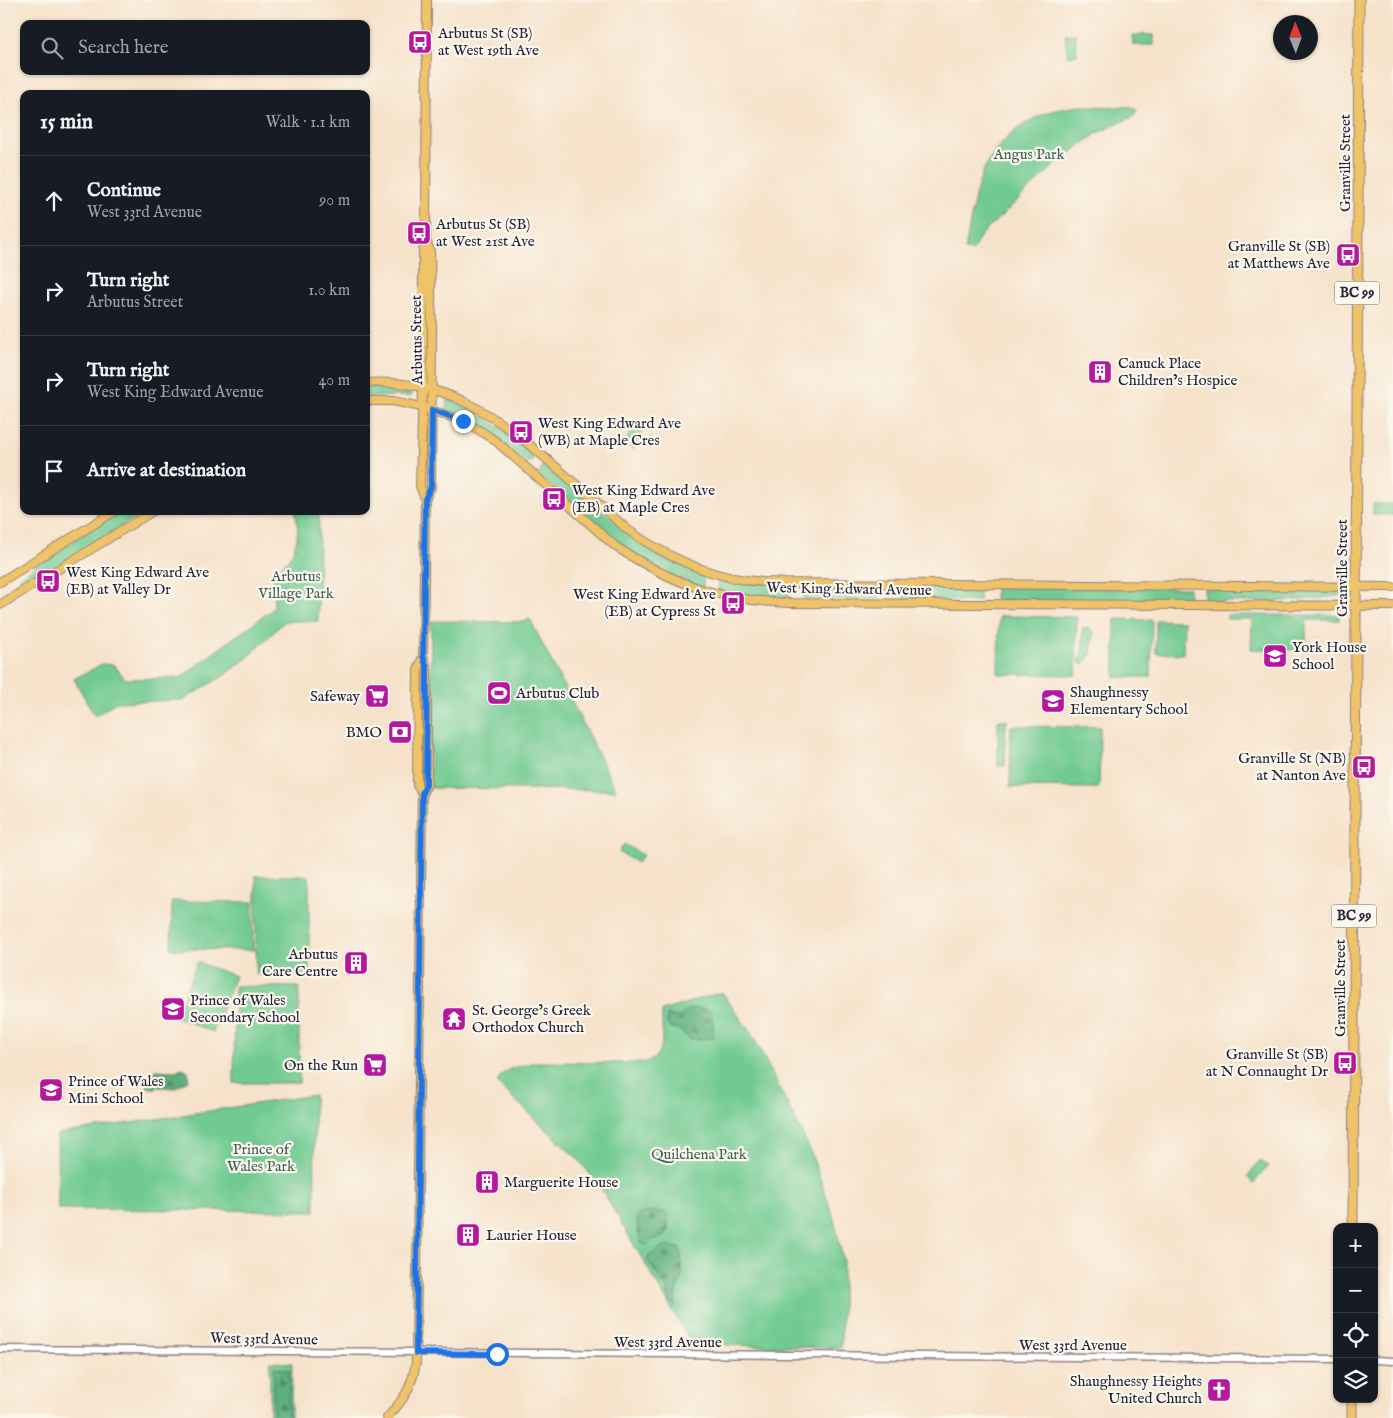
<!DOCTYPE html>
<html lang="en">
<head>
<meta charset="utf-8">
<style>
	:root { --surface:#171b24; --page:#20242c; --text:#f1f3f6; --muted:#9ea1a6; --line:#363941 }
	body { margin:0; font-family:"IM FELL English",serif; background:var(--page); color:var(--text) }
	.controls { position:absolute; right:15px; bottom:15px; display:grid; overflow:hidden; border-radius:10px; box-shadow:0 1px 4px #0004 }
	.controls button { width:45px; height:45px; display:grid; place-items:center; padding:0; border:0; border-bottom:1px solid var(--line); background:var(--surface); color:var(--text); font:25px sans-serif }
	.compass { position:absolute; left:1273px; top:15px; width:45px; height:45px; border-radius:50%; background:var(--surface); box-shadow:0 1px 4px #0004; rotate:359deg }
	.stop { position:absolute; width:15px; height:15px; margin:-11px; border:4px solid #1a73e8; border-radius:50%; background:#fff }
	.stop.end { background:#1a73e8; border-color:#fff; box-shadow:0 1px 5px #0008 }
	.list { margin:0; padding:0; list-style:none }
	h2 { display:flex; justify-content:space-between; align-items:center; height:65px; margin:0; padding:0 20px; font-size:21px }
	h2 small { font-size:16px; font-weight:400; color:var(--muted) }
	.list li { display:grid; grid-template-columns:32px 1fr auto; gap:15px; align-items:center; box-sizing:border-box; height:90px; padding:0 20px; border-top:1px solid var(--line) }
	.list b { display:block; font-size:19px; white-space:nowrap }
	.list p { margin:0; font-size:16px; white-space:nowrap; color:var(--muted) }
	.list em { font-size:16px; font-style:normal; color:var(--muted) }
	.icon { flex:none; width:28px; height:28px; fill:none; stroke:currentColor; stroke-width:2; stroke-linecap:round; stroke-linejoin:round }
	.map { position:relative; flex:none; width:1393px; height:1418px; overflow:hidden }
	.search { position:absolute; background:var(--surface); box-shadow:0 1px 4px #0004; left:20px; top:20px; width:350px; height:55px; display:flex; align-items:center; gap:12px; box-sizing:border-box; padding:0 18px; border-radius:10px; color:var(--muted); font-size:19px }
	.panel { position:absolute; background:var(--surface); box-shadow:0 1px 4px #0004; left:20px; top:90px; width:350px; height:425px; border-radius:10px }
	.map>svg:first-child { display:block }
	.green { fill:#71ca91; stroke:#4a7666 }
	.forest { fill:url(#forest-firs); stroke:#3f685b }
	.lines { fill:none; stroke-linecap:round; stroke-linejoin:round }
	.minor-casing { stroke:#8c8282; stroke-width:9 }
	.major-casing { stroke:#8c8282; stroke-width:10 }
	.highway-casing { stroke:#8c8282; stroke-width:11 }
	.minor { stroke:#fff; stroke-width:6 }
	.major { stroke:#f0c369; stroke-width:8 }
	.highway { stroke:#f0c369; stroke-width:9 }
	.route { stroke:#1a73e8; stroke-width:6 }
	.labels { text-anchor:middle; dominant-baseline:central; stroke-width:4.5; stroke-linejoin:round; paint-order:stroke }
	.shield { fill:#fbf7ec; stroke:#636270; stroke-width:1 }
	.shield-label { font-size:14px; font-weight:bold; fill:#22223b }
	.poi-label { font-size:15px; fill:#22223b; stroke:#fbf7ec; text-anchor:start }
	.park-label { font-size:15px; fill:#3e5d59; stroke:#fbf7ec }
	.street-label { font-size:15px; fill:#22223b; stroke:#fbf7ec }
</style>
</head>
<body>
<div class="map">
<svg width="1393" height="1418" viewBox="0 0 1393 1418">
	<defs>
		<pattern id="forest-firs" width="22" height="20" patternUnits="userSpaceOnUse" patternTransform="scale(1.25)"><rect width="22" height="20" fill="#5cae7b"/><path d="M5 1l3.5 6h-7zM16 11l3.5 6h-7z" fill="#4c8d66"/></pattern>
	</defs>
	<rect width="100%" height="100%" fill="#fbf7ec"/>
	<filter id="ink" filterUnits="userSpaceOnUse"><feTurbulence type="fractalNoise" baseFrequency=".02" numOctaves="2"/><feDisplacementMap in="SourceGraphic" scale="10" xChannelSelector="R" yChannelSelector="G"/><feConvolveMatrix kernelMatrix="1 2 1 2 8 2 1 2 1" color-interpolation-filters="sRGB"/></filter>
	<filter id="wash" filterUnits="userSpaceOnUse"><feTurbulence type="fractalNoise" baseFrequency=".0096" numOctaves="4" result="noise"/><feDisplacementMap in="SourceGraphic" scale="20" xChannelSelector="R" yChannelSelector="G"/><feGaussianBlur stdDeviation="1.12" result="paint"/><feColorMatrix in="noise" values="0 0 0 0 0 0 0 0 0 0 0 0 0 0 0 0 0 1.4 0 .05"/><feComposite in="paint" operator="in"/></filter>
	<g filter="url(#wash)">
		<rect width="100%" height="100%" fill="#f6e2ca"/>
		<g class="green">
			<polygon points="1075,34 1077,55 1067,56 1065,35"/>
			<polygon points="1132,35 1154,35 1154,45 1133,45"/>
			<path d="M1078,106l56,1 3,4 -3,5 -38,18 -38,28 -77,73 -9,16 -7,-1c5,-25 8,-52 17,-76 11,-29 40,-53 70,-63 8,-2 17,-3 26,-5z"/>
			<path d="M366,386c15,0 34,-3 46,7v3l-46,1z"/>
			<path d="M447,400c12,1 81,42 86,54 2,3 0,4 -1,7l-7,2 -36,-31 -42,-21z"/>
			<polygon points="633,425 643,429 634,449 625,445"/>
			<polygon points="544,462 641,543 671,560 704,573 703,587 674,576 630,551 608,535 539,475"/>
			<rect x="1373" y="504" width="20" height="11"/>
			<polygon points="121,511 146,511 41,575 26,582 20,581 20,578 40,562"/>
			<path d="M295,511h24l-1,110h-33l-38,37 -24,18 -40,24 -67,2 -21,14 -21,-37 28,-15 12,1 11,14 55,-1 94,-70v-36c23,-15 27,-36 21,-61z"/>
			<polygon points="719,577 788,586 789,599 755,598 718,591"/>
			<polygon points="804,586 879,586 879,600 804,599"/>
			<polygon points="905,586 979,587 979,601 904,600"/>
			<polygon points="995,587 1189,588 1189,602 995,600"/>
			<path d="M1204,589l135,1 4,3 -1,2c-46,8 -91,7 -138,7z"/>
			<polygon points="1227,615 1339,615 1339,620 1306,620 1306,650 1251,649 1252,619 1227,619"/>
			<polygon points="999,616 1077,617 1076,675 998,674"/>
			<polygon points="530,619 616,790 432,788 430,783 431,621 524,622"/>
			<polygon points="1115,619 1152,620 1151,677 1115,677"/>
			<polygon points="1156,620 1184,621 1183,654 1156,653"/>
			<polygon points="1089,627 1094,633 1091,654 1083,665 1079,663 1083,647 1082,628"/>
			<polygon points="1001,720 1007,720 1005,737 1005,766 998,766 998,721"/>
			<polygon points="1011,726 1100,727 1099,788 1010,787"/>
			<polygon points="624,844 643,855 637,863 619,852"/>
			<rect x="256" y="876" width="53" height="98"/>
			<polygon points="172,901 253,902 253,950 171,949"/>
			<polygon points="197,962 235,976 213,1032 176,1017"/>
			<polygon points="235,986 299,987 299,1083 234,1083"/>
			<path d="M722,992l32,46 54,107 25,70 10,45 -2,88 -149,-4 -90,-154 -24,-31 -81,-76 4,-8 9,-6 26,-7 102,1c31,-1 23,-29 24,-52z"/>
			<polygon points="314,1095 315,1211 58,1209 57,1134"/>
			<polygon points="1260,1160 1268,1166 1254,1183 1247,1177"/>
			<polygon points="270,1362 292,1363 291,1418 270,1418"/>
		</g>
		<g class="forest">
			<polygon points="694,1008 710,1010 712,1014 714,1038 690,1039 678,1029 671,1028 667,1024 667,1015 679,1017 687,1010"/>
			<polygon points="182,1068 187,1070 189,1074 188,1080 175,1088 158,1087 155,1089 147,1087 148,1078 155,1070 175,1071"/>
			<path d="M655,1211l9,1 4,3v15l-3,6 -13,4 -5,5 -6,-2c-2,-12 -6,-15 -3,-29z"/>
			<polygon points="665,1246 679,1248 681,1251 682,1277 677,1288 675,1306 671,1303 667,1289 647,1260 649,1255"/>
			<polygon points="274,1367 290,1370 288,1418 273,1418"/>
		</g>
	</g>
	<g filter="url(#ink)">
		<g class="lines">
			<defs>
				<g id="minor">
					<polyline points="0,1349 1337,1359"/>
					<polyline points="1374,1360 1393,1361"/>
				</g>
				<g id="major">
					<path d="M366,383c82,-5 131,34 190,84 24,21 48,42 72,63 33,23 71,42 111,49 16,3 31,3 46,4l608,4"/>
					<path d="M366,401h27l29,6 41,14 21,12 13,9 118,104c58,38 105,55 175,57l603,3"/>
					<polyline points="425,499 431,487 432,330 430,251 426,240"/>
					<polyline points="0,582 115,511"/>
					<polyline points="0,605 153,511"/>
					<polyline points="422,793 417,785 418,670 423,656"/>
					<path d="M387,1418c17,-19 25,-30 29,-56l6,-569 5,-8v-117l-4,-12 2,-157 -5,-13 3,-99v-136l3,-11 1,-240"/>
				</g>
				<g id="highway">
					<polyline points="1353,1227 1359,0"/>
					<polyline points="1352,1418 1352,1399"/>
				</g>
			</defs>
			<use href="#minor" class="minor-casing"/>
			<use href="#major" class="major-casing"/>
			<use href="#highway" class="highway-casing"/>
			<use href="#minor" class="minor"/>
			<use href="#major" class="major"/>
			<use href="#highway" class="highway"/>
		</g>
	</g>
	<g class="lines" filter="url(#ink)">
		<polyline class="route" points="463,421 432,410 431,487 425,499 423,656 427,668 426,785 422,793 416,1353 497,1354"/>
	</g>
	<defs>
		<symbol id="bus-square" viewBox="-11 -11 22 22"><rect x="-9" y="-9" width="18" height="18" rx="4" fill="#b5179e" stroke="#fbf7ec"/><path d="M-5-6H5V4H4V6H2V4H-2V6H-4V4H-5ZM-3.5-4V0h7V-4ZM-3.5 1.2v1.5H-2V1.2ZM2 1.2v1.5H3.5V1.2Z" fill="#fff"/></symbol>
		<symbol id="building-square" viewBox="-11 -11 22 22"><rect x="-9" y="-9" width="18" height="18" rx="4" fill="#b5179e" stroke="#fbf7ec"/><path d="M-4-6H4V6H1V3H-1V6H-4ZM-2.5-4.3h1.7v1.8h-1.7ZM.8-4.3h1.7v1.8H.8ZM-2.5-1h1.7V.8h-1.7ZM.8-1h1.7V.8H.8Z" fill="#fff"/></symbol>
		<symbol id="school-square" viewBox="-11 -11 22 22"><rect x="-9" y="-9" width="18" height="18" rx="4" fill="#b5179e" stroke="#fbf7ec"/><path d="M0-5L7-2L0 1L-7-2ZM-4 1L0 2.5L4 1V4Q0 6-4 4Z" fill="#fff"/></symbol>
		<symbol id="stadium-square" viewBox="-11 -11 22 22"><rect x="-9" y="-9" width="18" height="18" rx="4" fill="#b5179e" stroke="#fbf7ec"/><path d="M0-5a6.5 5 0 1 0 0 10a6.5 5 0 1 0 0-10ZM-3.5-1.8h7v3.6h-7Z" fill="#fff"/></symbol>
		<symbol id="supermarket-square" viewBox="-11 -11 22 22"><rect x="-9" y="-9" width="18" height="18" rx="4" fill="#b5179e" stroke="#fbf7ec"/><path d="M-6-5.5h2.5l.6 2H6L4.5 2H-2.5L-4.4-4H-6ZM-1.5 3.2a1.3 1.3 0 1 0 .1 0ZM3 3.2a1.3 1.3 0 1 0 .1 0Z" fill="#fff"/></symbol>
		<symbol id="bank-square" viewBox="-11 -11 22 22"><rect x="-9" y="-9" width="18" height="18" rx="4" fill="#b5179e" stroke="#fbf7ec"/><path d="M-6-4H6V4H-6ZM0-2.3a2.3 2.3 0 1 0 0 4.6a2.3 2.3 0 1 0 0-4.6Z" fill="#fff"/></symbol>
		<symbol id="temple-square" viewBox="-11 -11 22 22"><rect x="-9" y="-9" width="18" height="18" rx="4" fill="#b5179e" stroke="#fbf7ec"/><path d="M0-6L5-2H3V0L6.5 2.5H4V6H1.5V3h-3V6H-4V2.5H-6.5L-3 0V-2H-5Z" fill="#fff"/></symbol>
		<symbol id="church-square" viewBox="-11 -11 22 22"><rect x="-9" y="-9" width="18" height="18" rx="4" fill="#b5179e" stroke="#fbf7ec"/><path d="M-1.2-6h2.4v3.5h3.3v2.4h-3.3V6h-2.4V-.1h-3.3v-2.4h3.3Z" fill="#fff"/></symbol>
	</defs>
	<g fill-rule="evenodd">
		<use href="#bus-square" x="406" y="28" width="28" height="28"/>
		<use href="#bus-square" x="405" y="219" width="28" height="28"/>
		<use href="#bus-square" x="1334" y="241" width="28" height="28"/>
		<use href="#building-square" x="1086" y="358" width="28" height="28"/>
		<use href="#bus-square" x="507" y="418" width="28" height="28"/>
		<use href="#bus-square" x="540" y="485" width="28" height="28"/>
		<use href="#bus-square" x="34" y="567" width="28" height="28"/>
		<use href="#bus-square" x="719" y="589" width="28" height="28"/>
		<use href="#school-square" x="1261" y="642" width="28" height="28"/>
		<use href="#stadium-square" x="485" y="679" width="28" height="28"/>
		<use href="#supermarket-square" x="363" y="682" width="28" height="28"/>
		<use href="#school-square" x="1039" y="687" width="28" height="28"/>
		<use href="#bank-square" x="386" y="718" width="28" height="28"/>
		<use href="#bus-square" x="1350" y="753" width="28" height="28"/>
		<use href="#building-square" x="342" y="949" width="28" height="28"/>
		<use href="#school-square" x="159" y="995" width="28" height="28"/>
		<use href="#temple-square" x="440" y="1005" width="28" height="28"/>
		<use href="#bus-square" x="1331" y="1049" width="28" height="28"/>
		<use href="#supermarket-square" x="361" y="1051" width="28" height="28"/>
		<use href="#school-square" x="37" y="1076" width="28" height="28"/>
		<use href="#building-square" x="473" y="1168" width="28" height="28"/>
		<use href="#building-square" x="454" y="1221" width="28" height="28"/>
		<use href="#church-square" x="1205" y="1376" width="28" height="28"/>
	</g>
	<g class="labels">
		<g class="shield">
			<rect x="1334.5" y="281.5" width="45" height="23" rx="4"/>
			<rect x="1331.5" y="904.5" width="45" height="23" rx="4"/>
		</g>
		<g class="shield-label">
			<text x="1357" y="293">BC 99</text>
			<text x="1354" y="916">BC 99</text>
		</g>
		<g class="poi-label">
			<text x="438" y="33">Arbutus St (SB)<tspan x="438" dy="17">at West 19th Ave</tspan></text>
			<text x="436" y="224">Arbutus St (SB)<tspan x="436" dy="17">at West 21st Ave</tspan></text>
			<text x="1330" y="246" text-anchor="end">Granville St (SB)<tspan x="1330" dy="17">at Matthews Ave</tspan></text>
			<text x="1118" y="363">Canuck Place<tspan x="1118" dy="17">Children’s Hospice</tspan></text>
			<text x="538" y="423">West King Edward Ave<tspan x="538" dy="17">(WB) at Maple Cres</tspan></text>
			<text x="572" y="490">West King Edward Ave<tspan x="572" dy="17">(EB) at Maple Cres</tspan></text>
			<text x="66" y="572">West King Edward Ave<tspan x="66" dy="17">(EB) at Valley Dr</tspan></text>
			<text x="716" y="594" text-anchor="end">West King Edward Ave<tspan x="716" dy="17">(EB) at Cypress St</tspan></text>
			<text x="1292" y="647">York House<tspan x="1292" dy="17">School</tspan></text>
			<text x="1070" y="692">Shaughnessy<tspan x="1070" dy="17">Elementary School</tspan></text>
			<text x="516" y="693">Arbutus Club</text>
			<text x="360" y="696" text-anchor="end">Safeway</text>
			<text x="382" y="732" text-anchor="end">BMO</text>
			<text x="1346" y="758" text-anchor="end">Granville St (NB)<tspan x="1346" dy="17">at Nanton Ave</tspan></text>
			<text x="338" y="954" text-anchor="end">Arbutus<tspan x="338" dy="17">Care Centre</tspan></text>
			<text x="190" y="1000">Prince of Wales<tspan x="190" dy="17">Secondary School</tspan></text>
			<text x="472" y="1010">St. George’s Greek<tspan x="472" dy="17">Orthodox Church</tspan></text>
			<text x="1328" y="1054" text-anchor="end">Granville St (SB)<tspan x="1328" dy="17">at N Connaught Dr</tspan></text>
			<text x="358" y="1065" text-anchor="end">On the Run</text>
			<text x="68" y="1081">Prince of Wales<tspan x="68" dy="17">Mini School</tspan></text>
			<text x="504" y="1182">Marguerite House</text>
			<text x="486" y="1235">Laurier House</text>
			<text x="1202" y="1381" text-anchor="end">Shaughnessy Heights<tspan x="1202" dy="17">United Church</tspan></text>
		</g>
		<g class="park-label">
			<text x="1029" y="154">Angus Park</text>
			<text x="296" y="576">Arbutus<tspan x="296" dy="17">Village Park</tspan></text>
			<text x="261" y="1149">Prince of<tspan x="261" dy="17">Wales Park</tspan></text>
			<text x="699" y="1154">Quilchena Park</text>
		</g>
		<g class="street-label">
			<text transform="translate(1345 163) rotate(-90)">Granville Street</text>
			<text transform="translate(417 340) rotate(-91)">Arbutus Street</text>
			<text transform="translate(1342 568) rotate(-90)">Granville Street</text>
			<text transform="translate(849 589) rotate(1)">West King Edward Avenue</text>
			<text transform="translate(1340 988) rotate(-90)">Granville Street</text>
			<text transform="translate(264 1339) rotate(1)">West 33rd Avenue</text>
			<text x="668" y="1342">West 33rd Avenue</text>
			<text x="1073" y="1345">West 33rd Avenue</text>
		</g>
	</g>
</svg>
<div class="controls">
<button>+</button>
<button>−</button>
<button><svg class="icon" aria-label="locate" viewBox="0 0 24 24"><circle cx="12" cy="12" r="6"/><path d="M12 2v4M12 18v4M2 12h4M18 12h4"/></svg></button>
<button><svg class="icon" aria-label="layers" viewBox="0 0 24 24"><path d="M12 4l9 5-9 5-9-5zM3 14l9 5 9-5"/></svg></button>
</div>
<svg class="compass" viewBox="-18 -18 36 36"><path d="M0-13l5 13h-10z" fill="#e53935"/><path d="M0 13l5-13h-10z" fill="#9ea1a6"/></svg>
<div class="stop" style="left:497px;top:1354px"></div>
<div class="stop end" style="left:463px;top:421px"></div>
<div class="search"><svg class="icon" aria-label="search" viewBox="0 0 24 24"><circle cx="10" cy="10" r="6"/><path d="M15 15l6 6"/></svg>Search here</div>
<section class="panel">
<h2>15 min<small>Walk · 1.1 km</small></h2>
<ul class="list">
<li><svg class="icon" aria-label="ahead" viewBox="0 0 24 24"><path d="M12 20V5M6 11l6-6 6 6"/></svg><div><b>Continue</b><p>West 33rd Avenue</p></div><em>90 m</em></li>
<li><svg class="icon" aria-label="right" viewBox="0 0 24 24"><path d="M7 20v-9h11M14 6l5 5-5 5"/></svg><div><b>Turn right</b><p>Arbutus Street</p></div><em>1.0 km</em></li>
<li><svg class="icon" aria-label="right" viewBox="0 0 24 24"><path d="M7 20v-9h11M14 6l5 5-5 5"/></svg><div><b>Turn right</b><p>West King Edward Avenue</p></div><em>40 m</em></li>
<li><svg class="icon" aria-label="arrive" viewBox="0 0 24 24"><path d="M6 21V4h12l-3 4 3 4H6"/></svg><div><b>Arrive at destination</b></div></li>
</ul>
</section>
</div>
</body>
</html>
